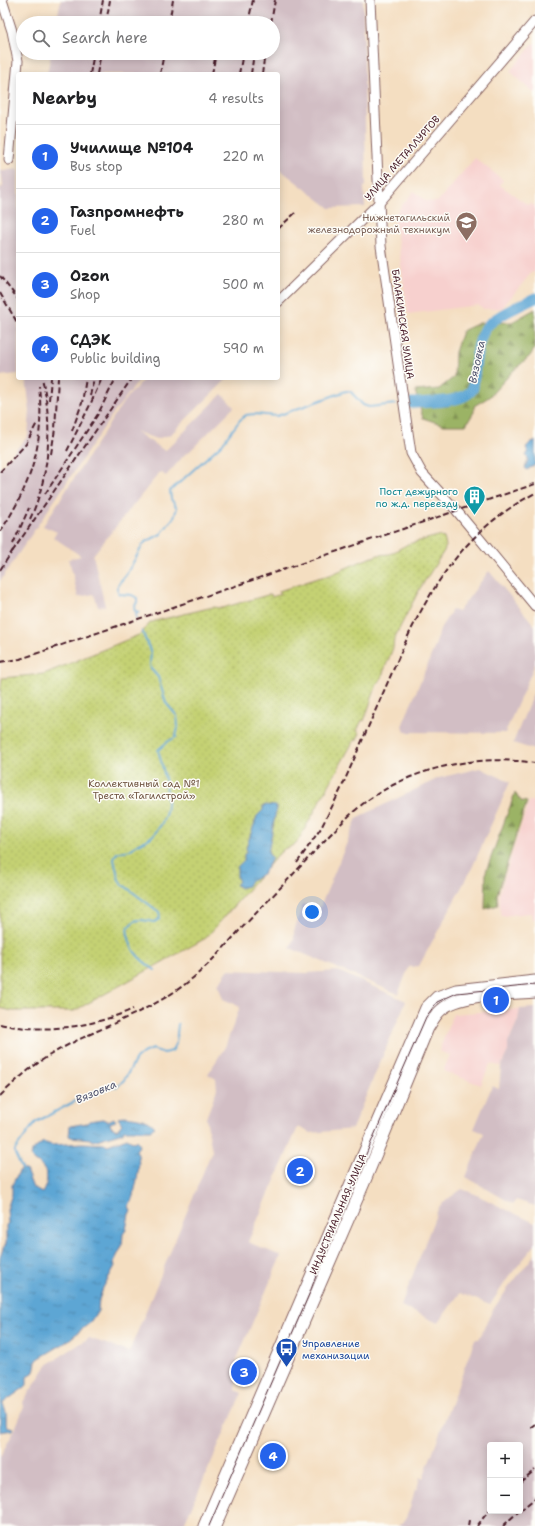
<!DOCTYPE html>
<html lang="en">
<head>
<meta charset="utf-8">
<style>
	:root { --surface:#fff; --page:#f2f2f2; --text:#202124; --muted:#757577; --line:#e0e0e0; --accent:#2563eb }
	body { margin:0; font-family:"Shantell Sans",sans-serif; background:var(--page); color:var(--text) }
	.controls { position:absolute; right:12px; bottom:12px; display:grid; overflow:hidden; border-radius:4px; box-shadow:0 2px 10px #0003 }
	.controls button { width:36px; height:36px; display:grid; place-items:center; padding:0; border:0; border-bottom:1px solid var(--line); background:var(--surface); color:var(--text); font:20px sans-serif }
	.you { position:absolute; left:312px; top:912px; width:14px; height:14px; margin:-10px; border:3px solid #fff; border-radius:50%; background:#1a73e8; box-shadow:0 0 0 6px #1a73e833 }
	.badge { display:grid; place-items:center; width:26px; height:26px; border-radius:50%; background:var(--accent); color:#fff; font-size:13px; font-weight:700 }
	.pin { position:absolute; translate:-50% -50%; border:2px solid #fff; box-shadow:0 1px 4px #0006 }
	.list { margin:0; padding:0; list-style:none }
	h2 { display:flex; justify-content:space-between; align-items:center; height:52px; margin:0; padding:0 16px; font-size:17px }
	h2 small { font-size:13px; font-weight:400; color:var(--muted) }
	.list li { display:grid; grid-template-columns:26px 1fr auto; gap:12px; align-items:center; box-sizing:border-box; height:64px; padding:0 16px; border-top:1px solid var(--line) }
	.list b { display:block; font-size:15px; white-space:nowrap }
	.list p { margin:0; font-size:13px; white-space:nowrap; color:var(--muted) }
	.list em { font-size:13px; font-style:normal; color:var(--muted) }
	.icon { flex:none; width:22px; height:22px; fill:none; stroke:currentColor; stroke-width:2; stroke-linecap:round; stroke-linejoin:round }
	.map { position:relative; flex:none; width:535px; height:1526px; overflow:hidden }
	.search { position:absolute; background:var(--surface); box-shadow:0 2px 10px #0003; left:16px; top:16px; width:264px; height:44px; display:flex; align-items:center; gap:10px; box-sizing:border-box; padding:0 14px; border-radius:22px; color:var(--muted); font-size:15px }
	.panel { position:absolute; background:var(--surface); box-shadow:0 2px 10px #0003; left:16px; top:72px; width:264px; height:308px; border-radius:4px }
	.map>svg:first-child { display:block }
	.built { fill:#f7d0ce }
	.industrial { fill:#d2bec4; fill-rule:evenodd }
	.forest { fill:url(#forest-firs); stroke:#726948 }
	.garden { fill:url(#garden-dots); stroke:#87784f }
	.water { fill:url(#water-ripples); stroke:#546280 }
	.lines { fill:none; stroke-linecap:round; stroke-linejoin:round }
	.stream { stroke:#5da6d4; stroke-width:2 }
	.river { stroke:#5da6d4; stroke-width:11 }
	.minor-casing { stroke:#866260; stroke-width:11 }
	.major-casing { stroke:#866260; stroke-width:13 }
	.minor { stroke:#fff; stroke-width:9 }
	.major { stroke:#fff; stroke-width:11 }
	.tram { stroke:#4a1f2b; stroke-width:1 }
	.rail { stroke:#4a1f2b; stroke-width:2; stroke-dasharray:6 3; stroke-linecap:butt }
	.labels { text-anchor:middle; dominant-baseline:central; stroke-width:3; stroke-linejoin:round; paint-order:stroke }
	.street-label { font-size:10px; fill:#4a1f2b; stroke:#fdfcf7 }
	.education-label { font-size:10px; fill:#785e54; stroke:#fdfcf7; text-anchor:end }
	.culture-label { font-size:10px; fill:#0d838f; stroke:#fdfcf7; text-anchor:end }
	.park-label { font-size:10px; fill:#6f5441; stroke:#fdfcf7 }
	.transit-label { font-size:10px; fill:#164399; stroke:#fdfcf7; text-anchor:start }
	.water-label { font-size:11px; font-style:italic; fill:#52556f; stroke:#fdfcf7 }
</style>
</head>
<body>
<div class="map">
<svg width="535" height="1526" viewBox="0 0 535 1526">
	<defs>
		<pattern id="forest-firs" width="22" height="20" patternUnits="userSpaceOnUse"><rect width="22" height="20" fill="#9bb365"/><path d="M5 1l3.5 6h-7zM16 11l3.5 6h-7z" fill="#809153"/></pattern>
		<pattern id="garden-dots" width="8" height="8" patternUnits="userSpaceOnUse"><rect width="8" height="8" fill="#c4d173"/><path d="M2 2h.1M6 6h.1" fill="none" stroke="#aab364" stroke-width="1.8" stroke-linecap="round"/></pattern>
		<pattern id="water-ripples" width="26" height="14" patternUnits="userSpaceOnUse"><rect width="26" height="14" fill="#5da6d4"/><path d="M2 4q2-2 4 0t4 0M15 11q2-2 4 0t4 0" fill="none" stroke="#4f87ac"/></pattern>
	</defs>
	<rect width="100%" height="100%" fill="#fdfcf7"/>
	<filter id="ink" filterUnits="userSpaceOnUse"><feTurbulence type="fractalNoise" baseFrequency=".025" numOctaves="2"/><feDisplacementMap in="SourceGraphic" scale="8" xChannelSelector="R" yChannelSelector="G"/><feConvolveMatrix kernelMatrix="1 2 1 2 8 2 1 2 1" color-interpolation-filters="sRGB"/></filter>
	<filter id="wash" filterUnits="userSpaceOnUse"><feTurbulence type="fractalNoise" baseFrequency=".012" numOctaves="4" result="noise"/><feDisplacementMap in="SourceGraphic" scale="16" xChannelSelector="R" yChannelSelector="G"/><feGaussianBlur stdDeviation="0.9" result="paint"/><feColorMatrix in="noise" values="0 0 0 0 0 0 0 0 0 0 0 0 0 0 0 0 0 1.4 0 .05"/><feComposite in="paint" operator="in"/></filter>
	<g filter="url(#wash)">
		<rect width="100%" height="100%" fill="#f4dec1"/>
		<g class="built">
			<polygon points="535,42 535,94 510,71"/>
			<polygon points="475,158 503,180 500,185 528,205 530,203 535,206 535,273 532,272 502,308 484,309 478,305 408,314 394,215 414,191 426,201 437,202"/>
			<polygon points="529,801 535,801 535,919 532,919 531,913 501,916 499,895"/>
			<polygon points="520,1009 518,1020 508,1043 508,1051 501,1066 490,1064 481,1085 443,1071 450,1055 439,1051 453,1014"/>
		</g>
		<g class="industrial">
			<polygon points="61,0 363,0 366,186 364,187 365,207 330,208 278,168 278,74 47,74 51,53 273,53 273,23 56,23"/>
			<polygon points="18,169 18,374 0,376 0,187 2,188 3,185 1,171"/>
			<polygon points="26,378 141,378 115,411 0,581 0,468 28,436 30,411"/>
			<polygon points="145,378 228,378 170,435 156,439 135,431 165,451 222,394 234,407 187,454 186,453 166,476 160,472 93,555 105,606 98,607 94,594 78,597 69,559 81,556 53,537 57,532 43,526 124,401"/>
			<polygon points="489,571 535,626 535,664 505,733 405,732 402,726 435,646 441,627 452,610 458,612"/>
			<polygon points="535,689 535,750 513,743"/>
			<polygon points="480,768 510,782 472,868 419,966 409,967 398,994 290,948 294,938 294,931 303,904 319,910 357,818 439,778"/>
			<polygon points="228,970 306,973 338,971 406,1001 352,1129 311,1133 298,1127 248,1242 281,1256 236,1361 244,1364 236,1381 235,1390 242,1393 183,1526 0,1526 0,1457 14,1431 24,1407 23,1402 47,1365 89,1338 129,1352 212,1151 206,1118 217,1089 216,1079 208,1074 225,1047 240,1007 223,999 218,985"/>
			<polygon points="535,1008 535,1206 516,1200 513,1204 466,1177 484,1133 474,1129 492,1086 499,1089 501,1066 508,1051 508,1043 518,1020 520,1009"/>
			<polygon points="462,1189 475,1194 505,1209 535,1223 535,1245 508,1278 490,1305 460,1293 438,1323 401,1306 438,1209 445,1201"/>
			<path d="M535,1254v272h-137l7,-6 5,-12 5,-19h2l3,-12 3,1 52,-139h4l13,-28 17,-24zM490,1445h30v66h-30z"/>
		</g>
		<g class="forest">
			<polygon points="535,309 535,348 530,356 513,371 489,397 474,406 474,412 466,425 444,425 423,418 415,391 439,389 454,377 455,352 462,331 479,323 512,322"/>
			<polygon points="515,793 521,801 527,802 497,895 498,905 485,909 486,871"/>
		</g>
		<polygon class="garden" points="438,536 444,538 446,546 444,551 419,590 394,639 393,648 379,683 377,684 364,721 362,720 357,731 360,733 356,741 354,740 299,839 294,845 284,849 277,856 206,938 74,1011 12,1011 0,1008 0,695 2,678 44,674 141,634 150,623 155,621 213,607 223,608 229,606 271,594 272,597 280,594 279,591 318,578 330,575 362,561 378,555 390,554 408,544"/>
		<g class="water">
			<polygon points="535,441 535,465 527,470 525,468 528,459 526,455 528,453 526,447 531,442"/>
			<polygon points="266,805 277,806 268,853 272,858 268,866 264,871 264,873 250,882 248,886 240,888 236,885 239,881 237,878 237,867 244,860 244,854 247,852 246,848 257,816 263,810 263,806"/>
			<path d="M123,1116c10,1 26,2 32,11l-5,3h-26l-1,3h-3l-27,8 -3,-2 -19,-2 -2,-1 1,-10 17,-3 2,-2 14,-2 5,2 6,-3 2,3 -6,2 1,4 6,3 5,-6 -4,-6z"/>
			<path d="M127,1138l7,4 2,-2 4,5 -4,5c7,10 -1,45 -7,56l2,5 -2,3 -3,16 -3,4 -1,12 -8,16 1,4 -12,22 -4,12 -1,11 -7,11 -26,21 -27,16 -2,3 -2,10 -7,5v8l-2,2 -22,16c0,4 2,5 3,9 1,5 -1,9 1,14l6,2v2l-13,2v-174l3,-10 3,-4v-19l2,-2 -1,-14 5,-15v-9l7,-14 3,-2 4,1 7,18 9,5c5,-9 8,-19 -1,-27 -3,-4 -7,-5 -10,-9l1,-6 11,-9 9,3 30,-2 23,1 3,1z"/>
		</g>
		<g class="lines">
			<g class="stream">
				<polyline points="136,618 136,614 139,612 135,611 134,608 137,602 137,598 132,595 119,594 117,588 119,583 126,575 144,543 161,534 174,517 177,508 171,499 170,491 222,444 240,420 246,415 254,414 277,416 346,391 350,391 363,405 369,407 396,404"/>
				<path d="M142,631l9,22 -1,11 1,5 7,8 8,26 11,13 1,11 -2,10 -9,5 -9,8c6,21 15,53 4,73 -3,5 -8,13 -14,16 -4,3 -9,4 -13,7 -1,1 -4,3 -5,4 -7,2 -15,-1 -16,10l5,20 3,4 37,28 1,7 -6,3c-14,-2 -17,-6 -27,7 3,21 10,29 28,41"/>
				<polyline points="22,1169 15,1154 15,1150 31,1128 36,1122 81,1098 94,1092 118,1086 124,1080 136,1059 143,1053 152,1049 164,1053 172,1051 176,1044 178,1024"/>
			</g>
			<path class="river" d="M410,403c16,-1 55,1 63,-15 2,-17 3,-52 16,-64 13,-12 31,-18 46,-26"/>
		</g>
	</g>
	<g filter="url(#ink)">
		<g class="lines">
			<defs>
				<g id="minor">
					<polyline points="2,0 12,31 18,61 9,160"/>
					<polyline points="370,0 381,246 411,453 422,473 456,510 535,606"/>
					<polyline points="278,302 379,203 535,21"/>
				</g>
				<g id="major">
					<polyline points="204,1526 426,1008 437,997 456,990 535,981"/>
					<path d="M215,1526l149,-343 64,-155c4,-6 7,-13 13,-18 18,-17 69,-16 94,-18"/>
				</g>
			</defs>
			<use href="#minor" class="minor-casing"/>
			<use href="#major" class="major-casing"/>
			<use href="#minor" class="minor"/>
			<use href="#major" class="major"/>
			<polyline class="tram" points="209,1526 310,1292 327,1247 360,1168 426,1017 437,1002 457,993 535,985"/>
			<g class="rail">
				<polyline points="99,23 103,0"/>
				<polyline points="106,23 110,0"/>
				<polyline points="169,23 173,0"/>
				<polyline points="248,23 253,0"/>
				<polyline points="271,23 275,0"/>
				<polyline points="90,74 94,53"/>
				<polyline points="97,74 101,53"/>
				<polyline points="160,74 164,53"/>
				<polyline points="212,74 216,53"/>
				<polyline points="239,74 243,53"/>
				<polyline points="251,74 253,60"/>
				<polyline points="262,74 265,53"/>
				<polyline points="278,229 295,213"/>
				<polyline points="0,276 18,299"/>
				<polyline points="0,293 18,324"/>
				<polyline points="90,396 94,378"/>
				<polyline points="49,400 51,378"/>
				<polyline points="72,431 82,403 86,378"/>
				<polyline points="67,451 91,403 102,378"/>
				<polyline points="51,454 55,429 58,378"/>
				<polyline points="0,472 26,444 37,423"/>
				<polyline points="45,494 98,414 116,378"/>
				<path d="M30,519c20,-43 23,-95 12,-141"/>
				<path d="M0,532c31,-47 45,-88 39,-146"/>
				<polyline points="13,544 29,508"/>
				<polyline points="12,552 132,378"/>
				<polyline points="0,570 15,547"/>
				<polyline points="0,662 20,659 41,652 535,484"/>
				<path d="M297,863l24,-35 19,-37 69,-157c31,-62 63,-107 126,-141"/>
				<path d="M0,1024c44,10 93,3 133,-15"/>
				<path d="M0,1096c15,-15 32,-30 50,-41 43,-26 94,-40 134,-70 20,-15 37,-34 54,-53 25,-26 50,-52 74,-78 17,-18 33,-36 52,-51 49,-36 111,-49 171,-40"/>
				<polyline points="531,1427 535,1424"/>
				<polyline points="520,1482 535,1470"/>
				<polyline points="520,1511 535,1498"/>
				<polyline points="468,1526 469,1520"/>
				<polyline points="477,1526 490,1509"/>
				<polyline points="503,1526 519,1511"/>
			</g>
		</g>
	</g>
	<defs>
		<symbol id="university-pin" viewBox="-11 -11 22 30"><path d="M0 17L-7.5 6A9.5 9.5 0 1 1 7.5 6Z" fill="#8d6e63" stroke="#fdfcf7"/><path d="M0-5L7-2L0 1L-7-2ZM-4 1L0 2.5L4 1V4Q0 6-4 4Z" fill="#fff"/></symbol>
		<symbol id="building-pin" viewBox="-11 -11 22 30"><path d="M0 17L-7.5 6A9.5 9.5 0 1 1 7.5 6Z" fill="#0f9aa8" stroke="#fdfcf7"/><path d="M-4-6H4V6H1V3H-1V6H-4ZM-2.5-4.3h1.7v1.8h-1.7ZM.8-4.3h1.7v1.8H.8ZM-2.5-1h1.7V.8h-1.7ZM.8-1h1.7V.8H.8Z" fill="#fff"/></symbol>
		<symbol id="bus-pin" viewBox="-11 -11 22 30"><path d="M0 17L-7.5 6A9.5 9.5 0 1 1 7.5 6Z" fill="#1a4fb4" stroke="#fdfcf7"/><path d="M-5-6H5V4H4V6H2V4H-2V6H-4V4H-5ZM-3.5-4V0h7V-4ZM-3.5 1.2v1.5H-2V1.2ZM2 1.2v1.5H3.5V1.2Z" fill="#fff"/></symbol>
	</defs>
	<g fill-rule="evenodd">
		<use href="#university-pin" x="454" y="210" width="25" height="34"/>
		<use href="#building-pin" x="462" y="484" width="25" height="34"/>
		<use href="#bus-pin" x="274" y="1336" width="25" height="34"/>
	</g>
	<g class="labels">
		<g class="street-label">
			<text transform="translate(402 158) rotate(-49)">УЛИЦА МЕТАЛЛУРГОВ</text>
			<text transform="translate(403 324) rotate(82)">БАЛАКИНСКАЯ УЛИЦА</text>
			<text transform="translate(338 1214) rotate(-67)">ИНДУСТРИАЛЬНАЯ УЛИЦА</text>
		</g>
		<g class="education-label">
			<text x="450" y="217">Нижнетагильский<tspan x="450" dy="12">железнодорожный техникум</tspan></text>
		</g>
		<g class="culture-label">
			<text x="458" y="491">Пост дежурного<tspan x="458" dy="12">по ж.д. переезду</tspan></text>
		</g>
		<g class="park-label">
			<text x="144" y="783">Коллективный сад №1<tspan x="144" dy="12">Треста «Тагилстрой»</tspan></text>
		</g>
		<g class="transit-label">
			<text x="302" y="1343">Управление<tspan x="302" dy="12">механизации</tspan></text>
		</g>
		<g class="water-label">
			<text transform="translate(477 362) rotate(-78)">Вязовка</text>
			<text transform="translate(96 1092) rotate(-23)">Вязовка</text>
		</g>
	</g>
</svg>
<div class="controls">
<button>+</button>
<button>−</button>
</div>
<div class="you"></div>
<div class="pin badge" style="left:496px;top:1000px">1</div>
<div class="pin badge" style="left:300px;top:1171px">2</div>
<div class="pin badge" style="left:244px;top:1372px">3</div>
<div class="pin badge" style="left:273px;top:1456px">4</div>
<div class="search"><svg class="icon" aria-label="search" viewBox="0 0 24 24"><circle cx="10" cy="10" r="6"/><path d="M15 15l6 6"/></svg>Search here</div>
<section class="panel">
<h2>Nearby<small>4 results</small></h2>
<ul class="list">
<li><span class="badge">1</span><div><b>Училище №104</b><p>Bus stop</p></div><em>220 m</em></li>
<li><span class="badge">2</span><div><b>Газпромнефть</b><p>Fuel</p></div><em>280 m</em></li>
<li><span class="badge">3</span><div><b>Ozon</b><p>Shop</p></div><em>500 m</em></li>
<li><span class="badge">4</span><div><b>СДЭК</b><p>Public building</p></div><em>590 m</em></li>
</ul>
</section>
</div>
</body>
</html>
